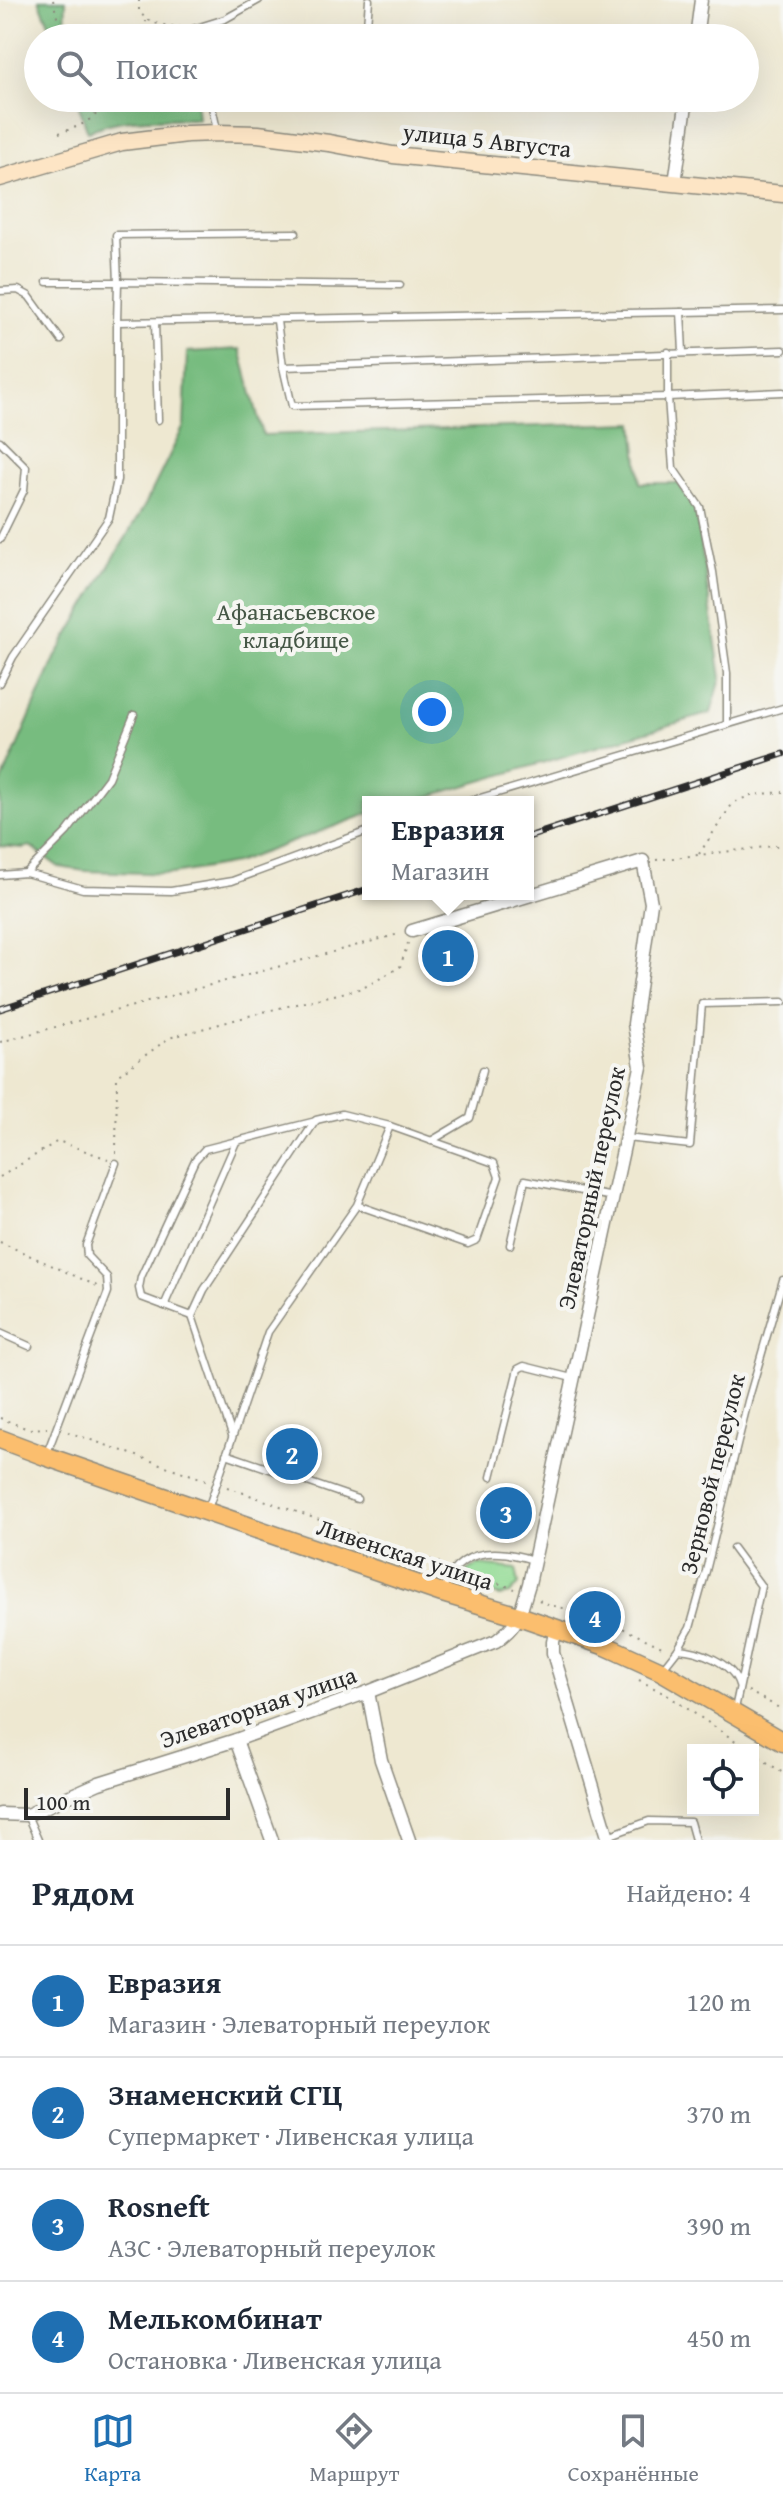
<!DOCTYPE html>
<html lang="ru">
<head>
<meta charset="utf-8">
<style>
	:root { --surface:#fff; --page:#f2f2f3; --text:#1f2937; --muted:#747a83; --line:#e0e1e3; --accent:#1f6fb2 }
	body { margin:0; font-family:"Gentium Book Plus",serif; background:var(--page); color:var(--text) }
	.controls { position:absolute; right:24px; bottom:24px; display:grid; overflow:hidden; border-radius:0px; box-shadow:0 8px 32px #0002 }
	.controls button { width:72px; height:72px; display:grid; place-items:center; padding:0; border:0; border-bottom:2px solid var(--line); background:var(--surface); color:var(--text); font:40px sans-serif }
	.scale { position:absolute; left:24px; bottom:20px; width:206px; box-sizing:border-box; padding-left:8px; border:4px solid #2b2b2b; border-top:0; font-size:22px; line-height:28px; white-space:nowrap; color:#2b2b2b; -webkit-text-stroke:6px #f6f6f2; paint-order:stroke }
	.you { position:absolute; left:432px; top:712px; width:28px; height:28px; margin:-20px; border:6px solid #fff; border-radius:50%; background:#1a73e8; box-shadow:0 0 0 12px #1a73e833 }
	.badge { display:grid; place-items:center; width:52px; height:52px; border-radius:50%; background:var(--accent); color:#fff; font-size:26px; font-weight:700 }
	.pin { position:absolute; translate:-50% -50%; border:4px solid #fff; box-shadow:0 2px 8px #0006 }
	.popup { position:absolute; left:362px; top:796px; width:172px; height:104px; box-sizing:border-box; display:grid; place-content:center; border-radius:0px; background:var(--surface); filter:drop-shadow(0 2px 6px #0005); font-size:26px; white-space:nowrap; color:var(--muted) }
	.popup b { font-size:30px; color:var(--text) }
	.popup::after { content:''; position:absolute; left:50%; top:100%; margin-left:-16px; border:16px solid transparent; border-top-color:var(--surface) }
	.list { margin:0; padding:0; list-style:none }
	h2 { display:flex; justify-content:space-between; align-items:center; height:104px; margin:0; padding:0 32px; font-size:34px }
	h2 small { font-size:26px; font-weight:400; color:var(--muted) }
	.list li { display:grid; grid-template-columns:52px 1fr auto; gap:24px; align-items:center; box-sizing:border-box; height:112px; padding:0 32px; border-top:2px solid var(--line) }
	.list b { display:block; font-size:30px; white-space:nowrap }
	.list p { margin:0; font-size:26px; white-space:nowrap; color:var(--muted) }
	.list em { font-size:26px; font-style:normal; color:var(--muted) }
	.icon { flex:none; width:44px; height:44px; fill:none; stroke:currentColor; stroke-width:2; stroke-linecap:round; stroke-linejoin:round }
	.map { position:relative; flex:none; width:783px; height:1840px; overflow:hidden }
	.search { position:absolute; background:var(--surface); box-shadow:0 8px 32px #0002; left:24px; right:24px; top:24px; height:88px; display:flex; align-items:center; gap:20px; box-sizing:border-box; padding:0 28px; border-radius:44px; color:var(--muted); font-size:30px }
	.sheet { height:552px; background:var(--surface) }
	nav { display:flex; justify-content:space-around; align-items:center; box-sizing:border-box; height:112px; border-top:2px solid var(--line); background:var(--surface); font-size:22px; color:var(--muted) }
	nav a { display:grid; justify-items:center; gap:4px }
	nav .on { color:var(--accent) }
	.map>svg:first-child { display:block }
	.green { fill:#94dc96; stroke:#608460; stroke-width:2 }
	.forest { fill:#77bc7f; stroke:#517455; stroke-width:2 }
	.lines { fill:none; stroke-linecap:round; stroke-linejoin:round }
	.service-casing { stroke:#8c8a7e; stroke-width:9 }
	.minor-casing { stroke:#8c8a7e; stroke-width:15 }
	.secondary-casing { stroke:#8c8a7e; stroke-width:19 }
	.primary-casing { stroke:#8c8a7e; stroke-width:21 }
	.path { stroke:#8c8a7e; stroke-width:2; stroke-dasharray:2 6; stroke-linecap:butt }
	.service { stroke:#fff; stroke-width:6 }
	.minor { stroke:#fff; stroke-width:12 }
	.secondary { stroke:#fde5c5; stroke-width:16 }
	.primary { stroke:#fbbe6e; stroke-width:18 }
	.rail-casing { stroke:#2b2b2b; stroke-width:7 }
	.rail { stroke:#f6f6f2; stroke-width:4; stroke-dasharray:12; stroke-linecap:butt }
	.labels { text-anchor:middle; dominant-baseline:central; stroke-width:8; stroke-linejoin:round; paint-order:stroke }
	.street-label { font-size:24px; fill:#2b2b2b; stroke:#f6f6f2 }
	.park-label { font-size:24px; fill:#455746; stroke:#f6f6f2 }
</style>
</head>
<body>
<div class="map">
<svg width="783" height="1840" viewBox="0 0 783 1840">
	<rect width="100%" height="100%" fill="#f6f6f2"/>
	<filter id="ink" filterUnits="userSpaceOnUse"><feTurbulence type="fractalNoise" baseFrequency=".0125" numOctaves="2"/><feDisplacementMap in="SourceGraphic" scale="16" xChannelSelector="R" yChannelSelector="G"/><feConvolveMatrix kernelMatrix="1 2 1 2 8 2 1 2 1" color-interpolation-filters="sRGB"/></filter>
	<filter id="wash" filterUnits="userSpaceOnUse"><feTurbulence type="fractalNoise" baseFrequency=".006" numOctaves="4" result="noise"/><feDisplacementMap in="SourceGraphic" scale="32" xChannelSelector="R" yChannelSelector="G"/><feGaussianBlur stdDeviation="1.8" result="paint"/><feColorMatrix in="noise" values="0 0 0 0 0 0 0 0 0 0 0 0 0 0 0 0 0 1.4 0 .05"/><feComposite in="paint" operator="in"/></filter>
	<g filter="url(#wash)">
		<rect width="100%" height="100%" fill="#eee8d1"/>
		<path class="green" d="M480,1565l36,4 3,15 -9,10 -10,2 -38,-12c-1,-12 8,-16 18,-19z"/>
		<g class="forest">
			<polygon points="39,0 66,0 65,30 132,38 55,38"/>
			<path d="M76,98h120l2,21c-36,0 -78,-4 -110,13z"/>
			<polygon points="240,349 263,435 634,423 640,483 678,483 696,510 721,678 711,713 410,802 368,802 368,814 235,863 173,874 85,871 59,867 30,846 24,848 0,846 0,786 56,656 145,505 184,426 187,352"/>
		</g>
	</g>
	<g filter="url(#ink)">
		<g class="lines">
			<defs>
				<g id="service">
					<polyline points="367,25 369,0"/>
					<polyline points="192,38 193,29 225,19 259,0"/>
					<polyline points="210,98 217,130"/>
					<polyline points="47,282 118,282 116,235 296,233"/>
					<polyline points="0,291 18,290 29,296 61,340"/>
					<polyline points="681,312 783,310"/>
					<polyline points="277,321 283,367 783,350"/>
					<polyline points="117,322 118,282 400,285"/>
					<polyline points="155,322 158,420"/>
					<polyline points="668,352 668,397 673,468 700,507 713,572 727,673 727,724"/>
					<polyline points="283,367 292,406 668,397 783,392"/>
					<polyline points="0,441 26,467 24,490 0,539"/>
					<polyline points="0,683 13,657 109,518 117,480 117,322 681,312 683,352"/>
					<polyline points="467,802 783,708"/>
					<polyline points="26,873 67,832 108,778 134,715"/>
					<polyline points="0,875 26,873 83,889 171,891 232,881 368,831"/>
					<polyline points="626,1138 690,1145 702,1004 783,1002"/>
					<polyline points="431,1141 470,1118 483,1070"/>
					<polyline points="510,1245 525,1180 613,1197"/>
					<polyline points="164,1306 236,1142"/>
					<polyline points="192,1316 141,1297 139,1288 141,1277 195,1160 205,1149 316,1121"/>
					<polyline points="0,1333 29,1346"/>
					<polyline points="232,1435 192,1316 204,1290 316,1120 342,1114 390,1126"/>
					<polyline points="47,1453 108,1292 107,1277 87,1256 86,1245 116,1163"/>
					<polyline points="226,1454 357,1499"/>
					<polyline points="491,1477 518,1369 524,1366 572,1378"/>
					<polyline points="208,1509 268,1332 357,1205 390,1126 494,1163 499,1177 477,1240 468,1244 357,1205"/>
					<polyline points="733,1548 761,1586 735,1709"/>
					<path d="M443,1589c16,-42 53,-41 90,-29"/>
					<path d="M678,1649c21,1 55,14 61,36"/>
					<polyline points="663,1668 678,1649 690,1628 706,1571 748,1401 783,1280"/>
					<polyline points="27,1815 38,1840"/>
					<polyline points="608,1836 649,1821 690,1822 695,1840"/>
				</g>
				<g id="minor">
					<polyline points="696,38 701,0"/>
					<polyline points="675,183 687,98"/>
					<polyline points="556,1628 553,1642 553,1653 609,1840"/>
					<polyline points="368,1692 381,1760 409,1840"/>
					<polyline points="236,1740 272,1840"/>
					<path d="M0,1814l27,1 72,-32 137,-43 132,-48 128,-51c25,-18 24,-29 33,-57l112,-517 -7,-43 17,-121 -8,-42 -231,70"/>
				</g>
				<polyline id="secondary" points="0,178 122,142 187,134 218,133 258,134 329,143 393,155 783,194"/>
				<polyline id="primary" points="0,1439 45,1456 442,1593 519,1616 606,1646 661,1671 783,1742"/>
			</defs>
			<use href="#service" class="service-casing"/>
			<use href="#minor" class="minor-casing"/>
			<use href="#secondary" class="secondary-casing"/>
			<use href="#primary" class="primary-casing"/>
			<g class="path">
				<polyline points="53,0 62,38"/>
				<path d="M139,0v11c11,15 25,14 42,16"/>
				<polyline points="144,38 146,21"/>
				<path d="M59,133c26,-8 35,-14 52,-35"/>
				<polyline points="699,854 733,803 751,795 783,792"/>
				<polyline points="656,860 783,845"/>
				<polyline points="0,1042 399,934"/>
				<polyline points="116,1153 117,1076 169,1038 267,1011 363,988 400,967 408,943"/>
				<polyline points="0,1177 58,1141 108,1159"/>
				<polyline points="0,1242 97,1286"/>
				<polyline points="0,1418 28,1429 47,1428"/>
				<polyline points="68,1432 206,1480"/>
				<polyline points="227,1487 443,1564"/>
				<polyline points="468,1573 515,1589"/>
				<path d="M539,1600c24,13 52,7 75,24l-3,8"/>
				<polyline points="616,1625 664,1648"/>
				<polyline points="639,1680 667,1695 749,1750"/>
				<polyline points="748,1691 783,1710"/>
				<polyline points="753,1753 783,1773"/>
			</g>
			<use href="#service" class="service"/>
			<use href="#minor" class="minor"/>
			<use href="#secondary" class="secondary"/>
			<use href="#primary" class="primary"/>
			<defs>
				<g id="rail">
					<polyline points="528,837 783,754"/>
					<polyline points="0,1009 368,889"/>
				</g>
			</defs>
			<use href="#rail" class="rail-casing"/>
			<use href="#rail" class="rail"/>
		</g>
	</g>
	<g class="labels">
		<g class="street-label">
			<text transform="translate(487 140) rotate(6)">улица 5 Августа</text>
			<text transform="translate(591 1188) rotate(-78)">Элеваторный переулок</text>
			<text transform="translate(712 1474) rotate(-76)">Зерновой переулок</text>
			<text transform="translate(405 1554) rotate(18)">Ливенская улица</text>
			<text transform="translate(258 1707) rotate(-19)">Элеваторная улица</text>
		</g>
		<g class="park-label">
			<text x="296" y="611">Афанасьевское<tspan x="296" dy="28">кладбище</tspan></text>
		</g>
	</g>
</svg>
<div class="controls">
<button><svg class="icon" aria-label="locate" viewBox="0 0 24 24"><circle cx="12" cy="12" r="6"/><path d="M12 2v4M12 18v4M2 12h4M18 12h4"/></svg></button>
</div>
<div class="scale">100 m</div>
<div class="you"></div>
<div class="pin badge" style="left:448px;top:956px">1</div>
<div class="popup"><b>Евразия</b>Магазин</div>
<div class="pin badge" style="left:292px;top:1454px">2</div>
<div class="pin badge" style="left:506px;top:1513px">3</div>
<div class="pin badge" style="left:595px;top:1617px">4</div>
<div class="search"><svg class="icon" aria-label="search" viewBox="0 0 24 24"><circle cx="10" cy="10" r="6"/><path d="M15 15l6 6"/></svg>Поиск</div>
</div>
<section class="sheet">
<h2>Рядом<small>Найдено: 4</small></h2>
<ul class="list">
<li><span class="badge">1</span><div><b>Евразия</b><p>Магазин · Элеваторный переулок</p></div><em>120 m</em></li>
<li><span class="badge">2</span><div><b>Знаменский СГЦ</b><p>Супермаркет · Ливенская улица</p></div><em>370 m</em></li>
<li><span class="badge">3</span><div><b>Rosneft</b><p>АЗС · Элеваторный переулок</p></div><em>390 m</em></li>
<li><span class="badge">4</span><div><b>Мелькомбинат</b><p>Остановка · Ливенская улица</p></div><em>450 m</em></li>
</ul>
</section>
<nav>
<a class="on"><svg class="icon" aria-label="map" viewBox="0 0 24 24"><path d="M3 6l6-2 6 2 6-2v14l-6 2-6-2-6 2zM9 4v14M15 6v14"/></svg>Карта</a>
<a><svg class="icon" aria-label="directions" viewBox="0 0 24 24"><path d="M12 3l9 9-9 9-9-9zM9 14v-3h6M13 9l2 2-2 2"/></svg>Маршрут</a>
<a><svg class="icon" aria-label="saved" viewBox="0 0 24 24"><path d="M7 4h10v16l-5-4-5 4z"/></svg>Сохранённые</a>
</nav>
</body>
</html>
